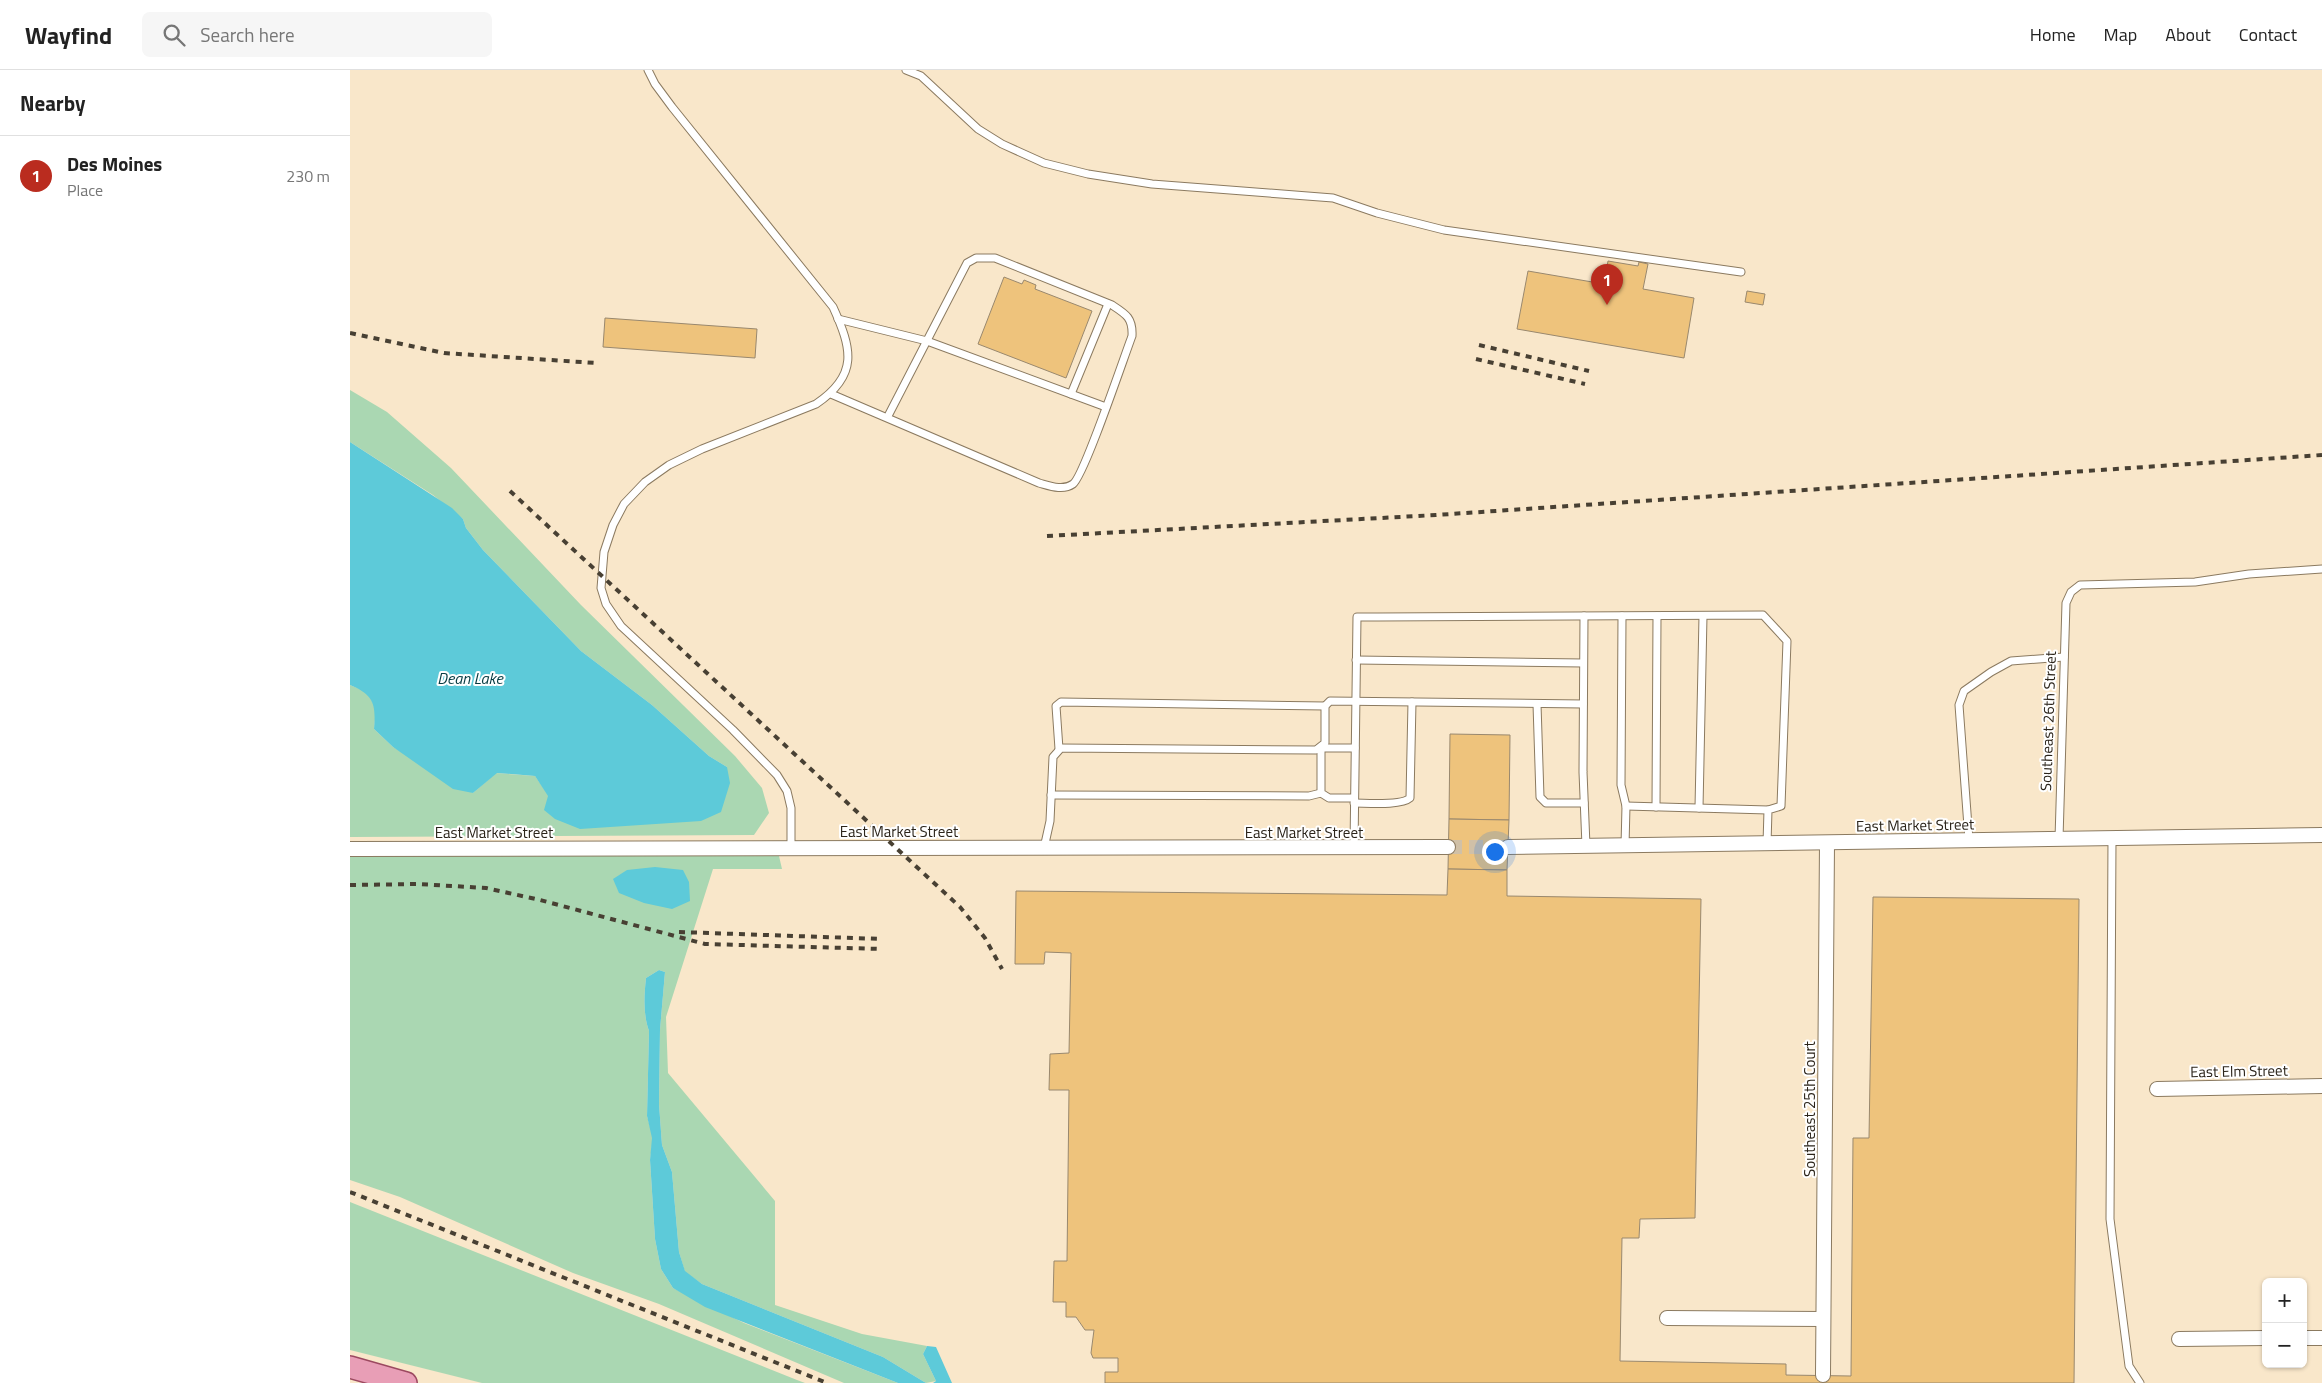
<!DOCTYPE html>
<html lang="en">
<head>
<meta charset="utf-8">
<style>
	:root { --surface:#fff; --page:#f6f6f6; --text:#222; --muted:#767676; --line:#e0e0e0; --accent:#ba2c1f }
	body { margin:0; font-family:"Titillium Web",sans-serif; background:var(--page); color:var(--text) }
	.controls { position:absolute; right:15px; bottom:15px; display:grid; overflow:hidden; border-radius:8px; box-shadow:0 1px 4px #0004 }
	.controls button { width:45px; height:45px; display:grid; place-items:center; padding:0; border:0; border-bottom:1px solid var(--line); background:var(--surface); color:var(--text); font:25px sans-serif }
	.you { position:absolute; left:1144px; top:781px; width:18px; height:18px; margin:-12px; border:4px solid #fff; border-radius:50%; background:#1a73e8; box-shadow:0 0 0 8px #1a73e833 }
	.badge { display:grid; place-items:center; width:32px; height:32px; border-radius:50%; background:var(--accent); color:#fff; font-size:16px; font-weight:700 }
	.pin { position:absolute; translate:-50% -41px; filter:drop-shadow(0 1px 2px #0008) }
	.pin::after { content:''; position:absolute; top:26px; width:18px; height:15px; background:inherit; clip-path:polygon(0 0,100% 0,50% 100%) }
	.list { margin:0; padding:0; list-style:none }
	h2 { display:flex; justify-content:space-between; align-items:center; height:65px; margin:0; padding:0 20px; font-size:21px }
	h2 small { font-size:16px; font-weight:400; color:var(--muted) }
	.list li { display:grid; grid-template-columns:32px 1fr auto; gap:15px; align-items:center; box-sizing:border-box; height:80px; padding:0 20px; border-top:1px solid var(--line) }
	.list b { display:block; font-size:19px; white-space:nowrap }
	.list p { margin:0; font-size:16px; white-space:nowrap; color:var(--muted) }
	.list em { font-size:16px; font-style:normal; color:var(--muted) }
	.icon { flex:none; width:28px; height:28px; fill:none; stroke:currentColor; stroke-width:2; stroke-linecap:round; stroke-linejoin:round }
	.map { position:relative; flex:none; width:1972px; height:1313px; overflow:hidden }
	header { display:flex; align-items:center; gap:30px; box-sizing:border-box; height:70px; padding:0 25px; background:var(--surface); border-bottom:1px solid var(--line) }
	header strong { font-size:24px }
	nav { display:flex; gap:28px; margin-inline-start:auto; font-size:18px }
	.search { width:350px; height:45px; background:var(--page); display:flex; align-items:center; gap:12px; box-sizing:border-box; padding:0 18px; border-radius:8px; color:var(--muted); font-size:19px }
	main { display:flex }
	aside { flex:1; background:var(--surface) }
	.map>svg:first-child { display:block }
	.green { fill:#aad7b2 }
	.water { fill:#5dcad9 }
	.building { fill:#eec37c; stroke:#99886e }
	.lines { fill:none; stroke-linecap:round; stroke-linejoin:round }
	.minor-tunnel { stroke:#d0c0a7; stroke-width:14; stroke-dasharray:14 7; stroke-linecap:butt }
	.service-casing { stroke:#8b7a60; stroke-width:9 }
	.minor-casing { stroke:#8b7a60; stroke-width:16 }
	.primary-casing { stroke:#9c4960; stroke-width:24 }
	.service { stroke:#fff; stroke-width:7 }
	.minor { stroke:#fff; stroke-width:14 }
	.primary { stroke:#e89eb6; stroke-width:21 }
	.rail { stroke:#484033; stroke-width:4; stroke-dasharray:6 6; stroke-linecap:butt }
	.labels { text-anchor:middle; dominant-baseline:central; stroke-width:4; stroke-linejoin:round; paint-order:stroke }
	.street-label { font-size:15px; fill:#2b241a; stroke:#fff }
	.water-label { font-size:16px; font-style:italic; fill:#053a41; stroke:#fff }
</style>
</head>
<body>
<header>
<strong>Wayfind</strong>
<div class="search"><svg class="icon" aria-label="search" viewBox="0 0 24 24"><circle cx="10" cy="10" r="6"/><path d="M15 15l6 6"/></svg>Search here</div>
<nav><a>Home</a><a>Map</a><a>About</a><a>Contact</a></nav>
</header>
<main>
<aside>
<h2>Nearby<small></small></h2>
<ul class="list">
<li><span class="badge">1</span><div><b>Des Moines</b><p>Place</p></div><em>230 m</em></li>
</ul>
</aside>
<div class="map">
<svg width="1972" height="1313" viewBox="0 0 1972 1313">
	<rect width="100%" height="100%" fill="#f9e7ca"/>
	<g class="green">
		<polygon points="0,320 37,342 101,398 231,535 385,686 412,718 419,743 404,765 0,767 0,615 17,622 26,639 24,659 43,677 123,723 146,703 185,706 199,726 377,697 359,686 302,635 231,581 133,480 116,458 113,449 83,425 0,372"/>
		<path d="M126,784l303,2 3,13h-69l-47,148 2,56 107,128v104l87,29 65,12 -4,8 13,27 -10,2 -43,-26 -181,-73 -17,-12 -6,-20 -7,-80 -10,-27 -3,-41 1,-74 5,-58 -6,-2 -13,8c-2,19 -3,36 3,53l-2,85 6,22 -3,22 5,79 6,30 12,19 71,35 154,60h-54l-185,-79 -86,-31 -173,-76 -50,-17v-324z"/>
		<polygon points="0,1132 447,1310 455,1313 132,1313 0,1280"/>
	</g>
	<g class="water">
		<path d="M0,372l102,66 11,11 3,9 17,22 98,101 71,54 57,51 18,11 3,16 -9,29 -20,9 -121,8 -25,-10 -11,-9 4,-14 -13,-20 -38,-3 -24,20 -20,-4 -60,-42 -19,-18c2,-25 0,-34 -24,-44z"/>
		<polygon points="305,797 333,800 339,812 340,831 322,839 294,833 269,823 263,809 277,800"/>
		<path d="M309,900l6,2 -5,58 -1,74 3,41 10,27 7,80 6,19 17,13 181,73 43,26h-28l-193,-76 -32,-19 -12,-19 -6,-30 -5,-79 2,-22 -5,-22 2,-85c-6,-17 -5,-34 -3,-53z"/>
		<polygon points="577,1276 586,1277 602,1313 583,1313 586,1311 573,1284"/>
	</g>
	<g class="building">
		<polygon points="1258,191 1288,196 1289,192 1298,194 1293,219 1344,228 1334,288 1167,259 1178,201 1254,214"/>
		<polygon points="654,207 672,214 674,210 686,215 685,219 742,241 716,308 628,274"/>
		<polygon points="1397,221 1415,224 1413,235 1395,232"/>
		<polygon points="255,248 407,259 405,288 253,277"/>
		<polygon points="1100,664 1160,665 1159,750 1099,749"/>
		<polygon points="1099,749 1159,750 1157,800 1098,799"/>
		<polygon points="1098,799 1157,800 1157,826 1351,829 1345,1148 1290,1149 1289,1168 1272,1168 1270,1291 1436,1294 1436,1305 1501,1306 1503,1068 1519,1068 1523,827 1729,829 1724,1313 755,1313 755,1302 768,1302 768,1288 743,1288 741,1283 744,1260 735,1260 726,1247 716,1247 716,1232 703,1232 704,1191 717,1191 719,1020 699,1020 700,984 719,983 721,883 695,882 694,894 665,894 666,821 1097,825"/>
	</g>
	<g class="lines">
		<polyline class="minor-tunnel" points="1098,777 1158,777"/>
		<defs>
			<g id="service">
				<path d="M298,0l7,14 17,23 161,200c19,42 26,68 -17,97l-114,45 -33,16 -24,17 -21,22 -11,21 -9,27 -3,36 5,16 15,22 112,104 44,45 10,16 4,17v39"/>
				<polyline points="556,0 571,6 628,59 652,74 694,93 738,104 802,114 983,128 1027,143 1094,160 1391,202"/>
				<polyline points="488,249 577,271 756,337"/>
				<path d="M481,324l208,89c11,3 24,8 34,1 11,-8 51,-127 59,-148 1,-18 -6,-22 -20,-31l-117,-47h-19l-9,5 -80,155"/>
				<polyline points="721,324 758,234"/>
				<polyline points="1234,546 1233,702 1236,776"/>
				<polyline points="1272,546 1271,715 1276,736 1275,776"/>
				<polyline points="1006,590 1233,593"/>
				<polyline points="1187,634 1190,727 1196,733 1234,733"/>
				<polyline points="709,679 706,636 711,632 975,636"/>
				<polyline points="701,725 959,726 971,723"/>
				<polyline points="1004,728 979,728 971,723 971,678 1005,678"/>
				<path d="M1004,733c13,0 47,3 56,-5l2,-96"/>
				<polyline points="1276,736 1418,740"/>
				<polyline points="1306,737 1307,546"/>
				<polyline points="1349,738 1353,546"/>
				<polyline points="1762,768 1760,1149 1779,1296 1790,1313"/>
				<polyline points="1709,769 1716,533 1721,522 1730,515 1845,512 1899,504 1972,499"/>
				<polyline points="1619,770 1609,635 1614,621 1641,602 1661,591 1714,587"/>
				<polyline points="694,778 700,751 703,687 711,678 966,680 975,673 975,636 980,631 1233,634"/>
				<polyline points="1004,778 1007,547 1028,547 1413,545 1437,571 1431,736 1418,740 1417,774"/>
			</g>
			<g id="minor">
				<polyline points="1158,777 1972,765"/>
				<polyline points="0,779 1098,777"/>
				<polyline points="1807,1019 1972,1016"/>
				<polyline points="1317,1248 1473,1249"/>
				<polyline points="1953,1268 1972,1268"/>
				<polyline points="1829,1269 1916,1268"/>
				<polyline points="1473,1305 1477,773"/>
			</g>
			<polyline id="primary" points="0,1297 56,1313"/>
		</defs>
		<use href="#service" class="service-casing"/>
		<use href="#minor" class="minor-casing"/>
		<use href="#primary" class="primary-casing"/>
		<use href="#service" class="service"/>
		<use href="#minor" class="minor"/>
		<use href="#primary" class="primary"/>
		<g class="rail">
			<polyline points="0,263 94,283 246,293"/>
			<polyline points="1129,275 1239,301"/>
			<polyline points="1126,289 1235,314"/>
			<polyline points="160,421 610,837 635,868 652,899"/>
			<polyline points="697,466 1086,445 1972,385"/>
			<polyline points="0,815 68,814 136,818 190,830 355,874 532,879"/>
			<polyline points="329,862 532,869"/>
			<polyline points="0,1122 477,1313"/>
		</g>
	</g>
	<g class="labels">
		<g class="street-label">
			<text transform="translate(1698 651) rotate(-88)">Southeast 26th Street</text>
			<text transform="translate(1565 755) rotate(-1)">East Market Street</text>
			<text x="549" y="761">East Market Street</text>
			<text x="144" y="762">East Market Street</text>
			<text x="954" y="762">East Market Street</text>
			<text transform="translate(1889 1001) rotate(-1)">East Elm Street</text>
			<text transform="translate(1459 1039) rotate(-90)">Southeast 25th Court</text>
		</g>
		<g class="water-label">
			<text x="120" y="608">Dean Lake</text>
		</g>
	</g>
</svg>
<div class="controls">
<button>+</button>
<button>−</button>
</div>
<div class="you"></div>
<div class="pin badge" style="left:1257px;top:235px">1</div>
</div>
</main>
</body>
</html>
